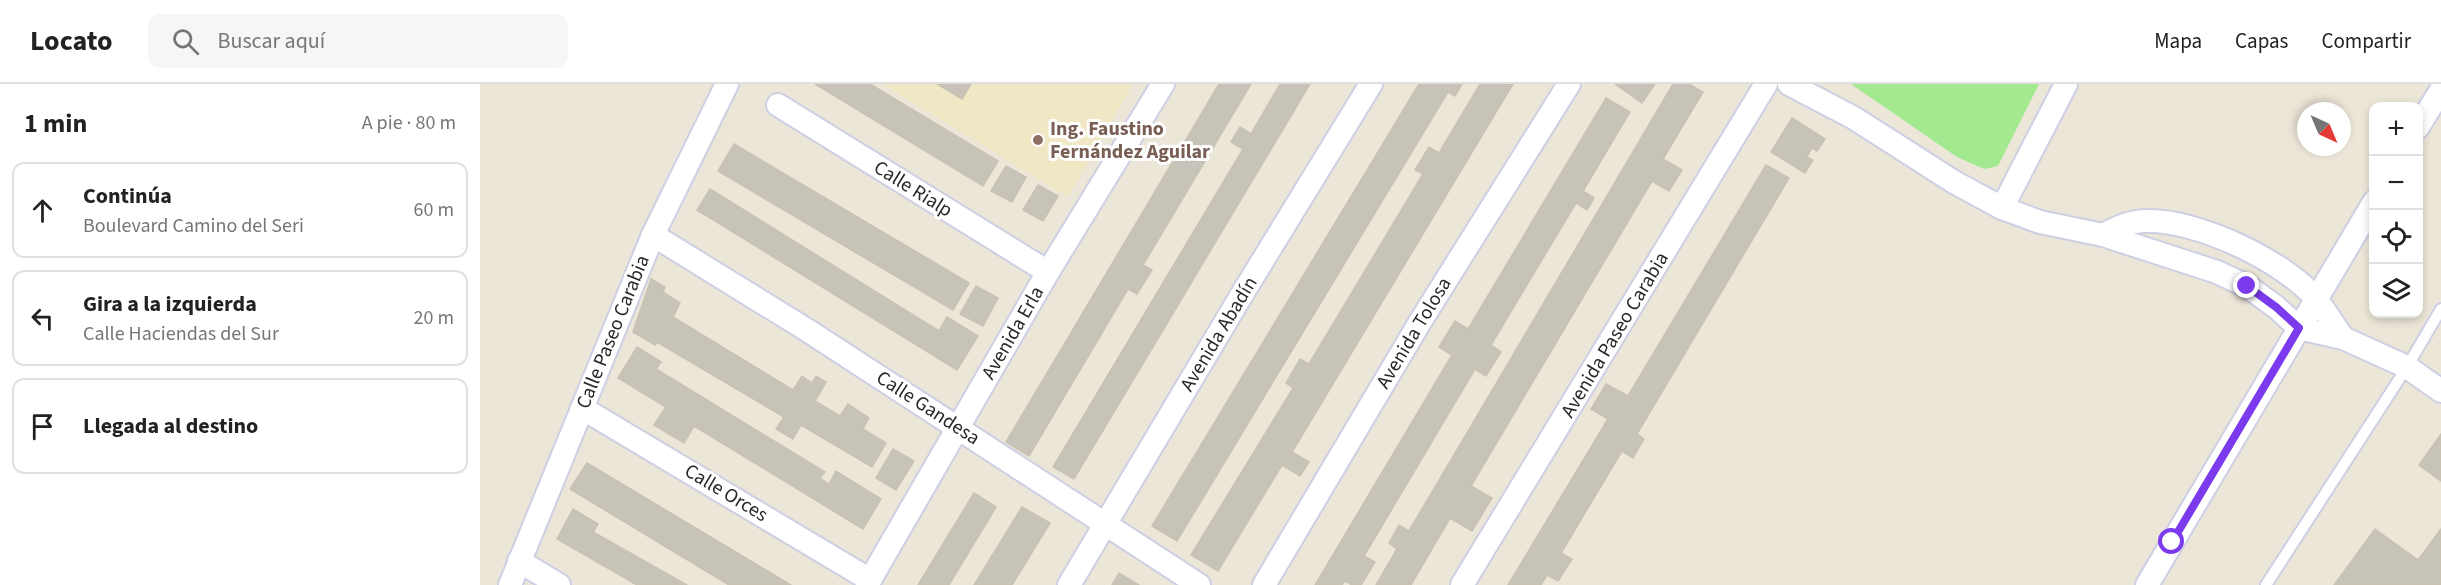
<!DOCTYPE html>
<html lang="es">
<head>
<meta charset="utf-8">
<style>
	:root { --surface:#fff; --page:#f6f6f6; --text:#222; --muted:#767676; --line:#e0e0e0 }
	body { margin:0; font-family:"Source Sans 3",sans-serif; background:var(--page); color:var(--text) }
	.controls { position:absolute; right:18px; top:18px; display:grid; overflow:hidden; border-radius:12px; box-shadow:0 3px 9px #0003 }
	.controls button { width:54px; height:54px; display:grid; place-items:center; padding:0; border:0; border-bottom:2px solid var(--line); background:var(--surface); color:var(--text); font:30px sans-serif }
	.compass { position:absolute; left:1817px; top:18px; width:54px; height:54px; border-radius:50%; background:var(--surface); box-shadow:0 3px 9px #0003; rotate:136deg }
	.stop { position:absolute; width:18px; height:18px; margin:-14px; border:4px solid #7c3aed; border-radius:50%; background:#fff }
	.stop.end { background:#7c3aed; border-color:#fff; box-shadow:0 2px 6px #0008 }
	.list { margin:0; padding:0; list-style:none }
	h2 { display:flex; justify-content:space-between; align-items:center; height:78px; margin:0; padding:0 24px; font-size:26px }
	h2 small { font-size:20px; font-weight:400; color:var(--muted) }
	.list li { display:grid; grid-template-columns:39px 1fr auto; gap:18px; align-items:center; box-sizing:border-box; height:96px; margin:0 12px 12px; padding:0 12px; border:2px solid var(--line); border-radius:12px }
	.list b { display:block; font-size:22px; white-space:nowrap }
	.list p { margin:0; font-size:20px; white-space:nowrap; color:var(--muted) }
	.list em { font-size:20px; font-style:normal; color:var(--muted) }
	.icon { flex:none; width:33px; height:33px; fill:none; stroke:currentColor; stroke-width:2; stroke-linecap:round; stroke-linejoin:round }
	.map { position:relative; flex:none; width:1961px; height:501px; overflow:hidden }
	header { display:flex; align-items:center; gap:36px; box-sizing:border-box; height:84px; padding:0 30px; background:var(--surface); border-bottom:2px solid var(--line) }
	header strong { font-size:28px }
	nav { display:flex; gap:33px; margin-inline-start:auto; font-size:21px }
	.search { width:420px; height:54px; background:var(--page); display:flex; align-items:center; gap:15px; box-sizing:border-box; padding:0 21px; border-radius:12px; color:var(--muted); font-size:22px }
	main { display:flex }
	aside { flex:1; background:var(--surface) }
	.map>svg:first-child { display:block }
	.education { fill:#f0e7c5 }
	.green { fill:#a3e98f }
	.building { fill:#c7c3b8; stroke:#c8c2b2; stroke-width:1.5 }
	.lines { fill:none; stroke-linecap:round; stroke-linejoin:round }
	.service-casing { stroke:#cdcfe3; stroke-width:14 }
	.minor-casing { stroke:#cdcfe3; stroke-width:26 }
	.service { stroke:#fff; stroke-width:10 }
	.minor { stroke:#fff; stroke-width:22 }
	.route { stroke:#7c3aed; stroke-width:8 }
	.education-dot { fill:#8d6e63; stroke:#fff; stroke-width:2 }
	.labels { text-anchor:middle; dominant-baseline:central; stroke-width:6; stroke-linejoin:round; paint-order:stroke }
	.education-label { font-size:20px; font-weight:bold; fill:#785e54; stroke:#fff; text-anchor:start }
	.street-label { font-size:20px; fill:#282828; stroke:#fff }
</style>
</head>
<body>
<header>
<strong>Locato</strong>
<div class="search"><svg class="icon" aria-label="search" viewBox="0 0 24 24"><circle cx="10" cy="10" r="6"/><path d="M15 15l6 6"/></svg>Buscar aquí</div>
<nav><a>Mapa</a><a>Capas</a><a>Compartir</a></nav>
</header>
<main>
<aside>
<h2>1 min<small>A pie · 80 m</small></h2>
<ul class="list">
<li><svg class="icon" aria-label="ahead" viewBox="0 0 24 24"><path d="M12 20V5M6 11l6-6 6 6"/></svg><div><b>Continúa</b><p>Boulevard Camino del Seri</p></div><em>60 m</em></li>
<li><svg class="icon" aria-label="left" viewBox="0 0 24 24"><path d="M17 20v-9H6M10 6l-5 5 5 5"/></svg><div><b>Gira a la izquierda</b><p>Calle Haciendas del Sur</p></div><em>20 m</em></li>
<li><svg class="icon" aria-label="arrive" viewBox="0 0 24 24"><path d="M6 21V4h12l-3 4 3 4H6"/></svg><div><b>Llegada al destino</b></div></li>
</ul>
</aside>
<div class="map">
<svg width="1961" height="501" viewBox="0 0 1961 501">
	<rect width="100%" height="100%" fill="#ece6d8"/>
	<polygon class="education" points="402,0 653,0 588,113"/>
	<polygon class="green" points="1371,0 1559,0 1518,82 1504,85 1477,73"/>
	<g class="building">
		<polygon points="335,0 390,0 518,77 503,102"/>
		<polygon points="457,0 491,0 482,15"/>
		<polygon points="739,0 771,0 663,181 672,186 657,210 648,205 549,372 526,358"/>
		<polygon points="800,0 830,0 594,395 573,383 763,65 751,58 760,43 771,50"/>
		<polygon points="939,0 982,0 975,12 968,8 697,457 672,442"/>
		<polygon points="1000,0 1033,0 812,368 829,378 820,392 802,381 738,487 711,471 813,304 806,299 820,275 829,280 943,90 935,86 949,63 959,69"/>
		<polygon points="1135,0 1175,0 1162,19"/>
		<polygon points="1193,0 1209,0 1223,8 1183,75 1202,86 1189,107 1172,97 991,402 1012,414 992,447 970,434 931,501 896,501 917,465 909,459 919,441 929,447"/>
		<polygon points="1126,14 1150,28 1103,107 1114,114 1107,126 1096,119 1011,261 1021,268 1006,292 995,285 884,472 895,478 881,501 872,501 865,497 862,501 835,501 972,271 959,263 975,237 988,245"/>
		<polygon points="1312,34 1345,55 1337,67 1332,64 1327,73 1333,76 1325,89 1291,68"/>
		<polygon points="254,60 489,199 473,226 238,87"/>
		<polygon points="1286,81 1309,94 1157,350 1164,355 1153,374 1142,367 1081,469 1092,475 1078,497 1067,491 1061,501 1028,501 1128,335 1111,325 1126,300 1148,312"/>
		<polygon points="526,82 546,93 532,118 511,107"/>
		<polygon points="558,101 578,112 563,137 543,126"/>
		<polygon points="230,105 459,247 467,233 498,252 477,286 217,126"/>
		<polygon points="171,195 185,203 183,208 200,219 193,233 313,306 322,292 332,299 336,292 346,298 335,317 360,332 368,320 389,334 383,345 406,359 392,383 321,341 313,355 296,345 304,333 177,258 175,261 153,248"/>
		<polygon points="496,202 518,214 503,242 480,230"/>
		<polygon points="157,263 181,278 176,285 345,388 340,394 349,400 356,387 401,415 383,445 214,342 204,359 174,341 186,323 138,294"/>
		<polygon points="1961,350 1961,397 1939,381"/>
		<polygon points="413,365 434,377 416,406 396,394"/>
		<polygon points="107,379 311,501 249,501 90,405"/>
		<polygon points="494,409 516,423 469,501 438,501"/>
		<polygon points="542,423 570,439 532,501 494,501"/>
		<polygon points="93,425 118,440 113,448 207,501 157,501 77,455"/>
		<polygon points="1895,445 1938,476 1961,445 1961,501 1854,501"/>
		<polygon points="639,489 659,501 632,501"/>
	</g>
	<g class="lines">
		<defs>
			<polyline id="service" points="1786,501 1927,283 1961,225"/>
			<g id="minor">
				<polyline points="1309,0 1374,34 1474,98 1522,124 1560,138 1623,151 1737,188 1767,202 1796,223 1819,244 1863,254 1927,283 1961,307"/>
				<polyline points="298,21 568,188"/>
				<polyline points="1938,43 1961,6"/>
				<polyline points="1522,124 1586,0"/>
				<polyline points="173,151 327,246 719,501"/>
				<path d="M1623,151c14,-7 27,-14 43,-14 50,-2 139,40 171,79 9,12 17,25 26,38"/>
				<polyline points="102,324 390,496"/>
				<polyline points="39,477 79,501"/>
				<polyline points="30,501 173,151 247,0"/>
				<polyline points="387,501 568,188 683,0"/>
				<polyline points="589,501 764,207 891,0"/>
				<polyline points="784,501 940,238 1089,0"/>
				<polyline points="982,501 1286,0"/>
				<polyline points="1667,501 1894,118"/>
			</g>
		</defs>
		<use href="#service" class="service-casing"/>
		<use href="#minor" class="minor-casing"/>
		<use href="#service" class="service"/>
		<use href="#minor" class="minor"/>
	</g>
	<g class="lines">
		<polyline class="route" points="1692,458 1819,244 1796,223 1767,202"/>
	</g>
	<circle class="education-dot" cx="558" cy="56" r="6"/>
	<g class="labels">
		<g class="education-label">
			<text x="570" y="45">Ing. Faustino<tspan x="570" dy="23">Fernández Aguilar</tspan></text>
		</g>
		<g class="street-label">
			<text transform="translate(433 105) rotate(32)">Calle Rialp</text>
			<text transform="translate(133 248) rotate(-68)">Calle Paseo Carabia</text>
			<text transform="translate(533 249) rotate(-60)">Avenida Erla</text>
			<text transform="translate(934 249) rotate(-59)">Avenida Tolosa</text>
			<text transform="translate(739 250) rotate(-59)">Avenida Abadín</text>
			<text transform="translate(1135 251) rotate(-59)">Avenida Paseo Carabia</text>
			<text transform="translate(448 324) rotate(33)">Calle Gandesa</text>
			<text transform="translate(246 409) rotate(31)">Calle Orces</text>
		</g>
	</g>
</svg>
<div class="controls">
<button>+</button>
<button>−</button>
<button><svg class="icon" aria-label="locate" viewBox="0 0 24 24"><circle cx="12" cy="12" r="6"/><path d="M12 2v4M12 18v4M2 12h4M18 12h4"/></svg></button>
<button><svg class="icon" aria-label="layers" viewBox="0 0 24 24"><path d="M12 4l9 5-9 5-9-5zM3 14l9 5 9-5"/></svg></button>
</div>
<svg class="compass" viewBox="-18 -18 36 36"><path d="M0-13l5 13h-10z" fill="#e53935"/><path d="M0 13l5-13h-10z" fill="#767676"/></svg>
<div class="stop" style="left:1692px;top:458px"></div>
<div class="stop end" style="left:1767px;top:202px"></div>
</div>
</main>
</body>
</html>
